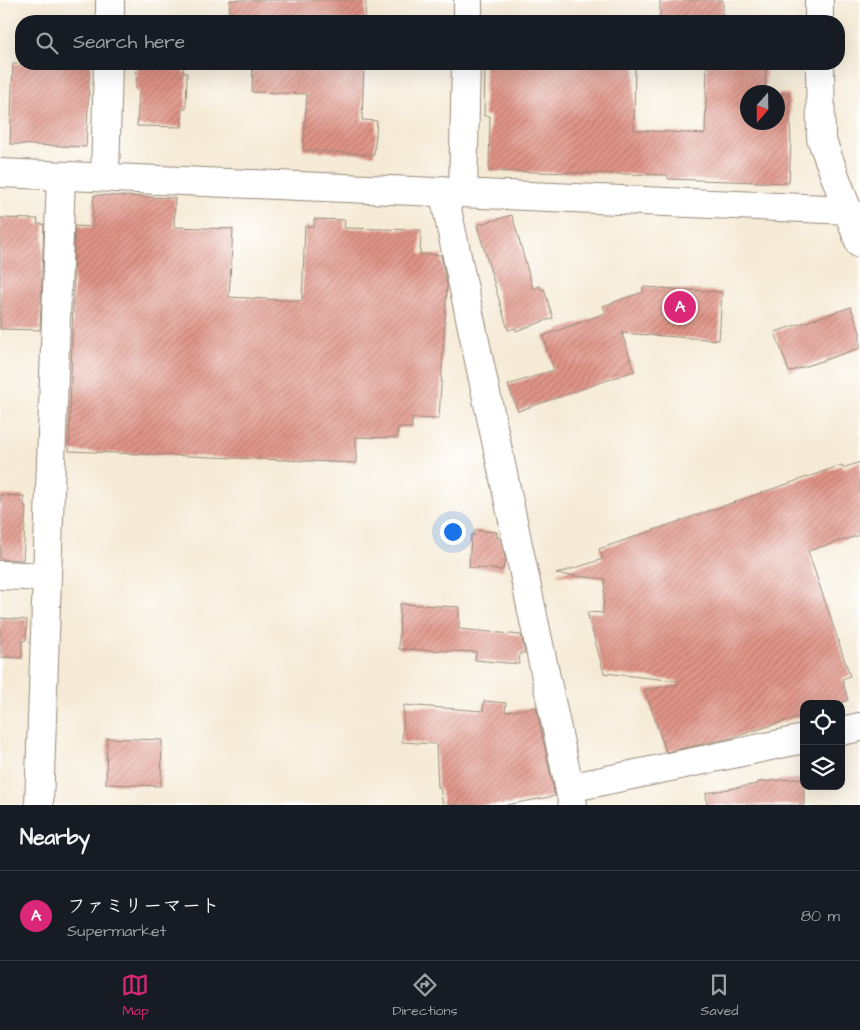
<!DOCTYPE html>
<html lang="en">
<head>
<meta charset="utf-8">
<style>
	:root { --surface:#171b24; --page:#242831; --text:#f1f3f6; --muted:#9ea1a6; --line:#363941; --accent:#db2777 }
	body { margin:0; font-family:"Architects Daughter","Klee One",sans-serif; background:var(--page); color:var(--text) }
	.controls { position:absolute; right:15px; bottom:15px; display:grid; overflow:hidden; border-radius:10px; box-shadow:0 5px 20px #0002 }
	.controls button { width:45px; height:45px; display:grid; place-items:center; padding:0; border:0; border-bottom:1px solid var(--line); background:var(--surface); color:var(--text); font:25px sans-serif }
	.compass { position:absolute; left:740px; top:85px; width:45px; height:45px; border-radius:50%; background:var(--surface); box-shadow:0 5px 20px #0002; rotate:200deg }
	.you { position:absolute; left:452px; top:531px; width:18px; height:18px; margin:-12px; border:4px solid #fff; border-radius:50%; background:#1a73e8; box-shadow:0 0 0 8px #1a73e833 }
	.badge { display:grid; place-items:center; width:32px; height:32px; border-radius:50%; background:var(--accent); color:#fff; font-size:16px; font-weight:700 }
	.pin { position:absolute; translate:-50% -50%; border:2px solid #fff; box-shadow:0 1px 5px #0006 }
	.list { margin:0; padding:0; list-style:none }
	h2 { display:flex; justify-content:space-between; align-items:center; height:65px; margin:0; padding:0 20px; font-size:21px }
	h2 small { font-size:16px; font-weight:400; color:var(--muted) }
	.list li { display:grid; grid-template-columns:32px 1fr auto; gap:15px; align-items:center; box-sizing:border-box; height:90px; padding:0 20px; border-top:1px solid var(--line) }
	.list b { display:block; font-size:19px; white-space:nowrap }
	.list p { margin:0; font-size:16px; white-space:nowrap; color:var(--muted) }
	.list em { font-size:16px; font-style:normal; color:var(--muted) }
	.icon { flex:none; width:28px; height:28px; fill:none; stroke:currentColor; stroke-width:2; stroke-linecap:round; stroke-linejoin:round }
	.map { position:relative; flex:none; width:860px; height:805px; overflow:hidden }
	.search { position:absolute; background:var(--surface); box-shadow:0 5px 20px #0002; left:15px; right:15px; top:15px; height:55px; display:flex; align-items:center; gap:12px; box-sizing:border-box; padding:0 18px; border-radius:20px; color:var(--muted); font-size:19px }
	.sheet { height:155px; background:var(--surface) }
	nav { display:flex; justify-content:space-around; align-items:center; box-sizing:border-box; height:70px; border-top:1px solid var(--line); background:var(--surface); font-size:14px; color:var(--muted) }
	nav a { display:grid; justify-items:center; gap:2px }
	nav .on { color:var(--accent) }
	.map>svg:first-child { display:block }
	.building { fill:url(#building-hatch) }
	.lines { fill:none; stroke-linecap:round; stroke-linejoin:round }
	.minor-casing { stroke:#988a7a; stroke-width:30 }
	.minor { stroke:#fff; stroke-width:28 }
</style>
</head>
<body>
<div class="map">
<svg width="860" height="805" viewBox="0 0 860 805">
	<defs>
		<pattern id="building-hatch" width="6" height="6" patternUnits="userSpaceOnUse" patternTransform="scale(1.25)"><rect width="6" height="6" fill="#e09487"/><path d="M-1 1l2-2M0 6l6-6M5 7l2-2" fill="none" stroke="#b7796e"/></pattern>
	</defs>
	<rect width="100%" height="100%" fill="#fff"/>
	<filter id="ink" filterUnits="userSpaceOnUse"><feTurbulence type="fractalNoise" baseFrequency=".02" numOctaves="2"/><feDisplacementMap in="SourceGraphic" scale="10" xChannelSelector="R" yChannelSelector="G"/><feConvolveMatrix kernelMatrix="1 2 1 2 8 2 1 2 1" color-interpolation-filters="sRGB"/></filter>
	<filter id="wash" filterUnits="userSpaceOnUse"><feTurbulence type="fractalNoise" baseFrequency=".0096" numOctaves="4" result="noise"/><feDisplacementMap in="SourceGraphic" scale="20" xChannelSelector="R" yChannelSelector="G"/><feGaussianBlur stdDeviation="1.12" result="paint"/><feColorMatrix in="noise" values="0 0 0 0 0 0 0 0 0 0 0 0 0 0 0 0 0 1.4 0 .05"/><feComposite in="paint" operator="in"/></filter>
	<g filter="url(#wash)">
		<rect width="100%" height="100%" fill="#f5ead5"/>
		<g id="blocks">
			<g class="building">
				<polygon points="230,0 366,0 365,21 229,21"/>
				<polygon points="660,0 723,0 723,21 660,20"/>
				<polygon points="13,64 90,64 86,147 10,144"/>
				<polygon points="137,64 184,64 183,72 187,73 186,109 182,109 182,127 137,126 139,90 136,90"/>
				<polygon points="253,64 364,64 362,120 377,121 374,155 303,150 307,94 252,92"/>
				<polygon points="485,64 635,64 634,130 705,134 707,64 766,64 765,92 748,92 748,122 778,122 778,94 789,94 791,143 789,183 668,179 668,175 489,171 490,116 484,116"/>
				<polygon points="94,195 175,198 174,227 233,229 229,297 302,301 305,226 314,227 314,219 345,220 344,228 421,230 420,254 441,255 447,285 439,419 412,418 412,428 398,428 397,438 356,437 356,463 69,451 75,226 92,227"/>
				<polygon points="512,215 533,289 540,286 541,289 544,289 553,318 516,331 515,328 508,330 477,225"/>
				<polygon points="0,218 38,219 37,224 44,224 40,330 0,329"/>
				<polygon points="643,287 722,292 719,340 622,333 634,371 518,411 508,385 554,370 543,336 606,313 603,306 643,292"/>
				<polygon points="851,307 860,332 860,348 789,372 775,332"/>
				<polygon points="860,462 860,535 808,551 850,676 842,679 848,700 837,704 804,704 804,715 731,738 666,752 645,690 678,684 678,681 604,673 587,612 603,613 605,579 556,574 603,559 599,549 842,465 843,468"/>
				<polygon points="0,495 24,496 24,506 26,506 23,560 0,559"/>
				<polygon points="475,530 497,532 497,537 500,537 506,563 504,563 503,570 469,567 471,535 474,535"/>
				<polygon points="400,604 459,607 459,629 521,635 525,653 520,653 519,664 475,660 476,652 399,649"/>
				<polygon points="0,618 27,620 26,640 22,641 22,658 0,657"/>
				<polygon points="484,701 506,703 505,712 536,707 555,796 506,805 443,805 440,787 438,787 436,744 402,742 404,705 483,711"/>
				<polygon points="107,738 162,740 161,786 106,784"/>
				<polygon points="804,778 804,805 707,805 706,793 758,784 758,782"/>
			</g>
		</g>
	</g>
	<g filter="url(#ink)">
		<use href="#blocks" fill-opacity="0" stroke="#988a7a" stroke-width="1"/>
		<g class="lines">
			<defs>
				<g id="minor">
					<polyline points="819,0 819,21"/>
					<polyline points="110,21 110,0"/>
					<polyline points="468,21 468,0"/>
					<polyline points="820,64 821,138 860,244"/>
					<polyline points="0,173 849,210"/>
					<polyline points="105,176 108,64"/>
					<polyline points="443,190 573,805"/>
					<polyline points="463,192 466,64"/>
					<polyline points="0,575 46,577"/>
					<polyline points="841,731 860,727"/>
					<polyline points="569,788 804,739"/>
					<polyline points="39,805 61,176"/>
				</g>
			</defs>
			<use href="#minor" class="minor-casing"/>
			<use href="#minor" class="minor"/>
		</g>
	</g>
</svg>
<div class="controls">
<button><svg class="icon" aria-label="locate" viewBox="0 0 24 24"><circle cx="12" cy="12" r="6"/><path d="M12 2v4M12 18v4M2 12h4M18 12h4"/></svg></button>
<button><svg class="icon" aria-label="layers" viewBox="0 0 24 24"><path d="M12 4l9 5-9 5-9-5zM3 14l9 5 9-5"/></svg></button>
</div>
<svg class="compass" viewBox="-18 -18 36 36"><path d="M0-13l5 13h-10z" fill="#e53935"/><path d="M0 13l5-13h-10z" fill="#9ea1a6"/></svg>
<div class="you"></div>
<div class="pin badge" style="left:680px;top:307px">A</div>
<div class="search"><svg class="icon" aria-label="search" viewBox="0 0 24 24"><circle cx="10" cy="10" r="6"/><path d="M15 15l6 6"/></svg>Search here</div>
</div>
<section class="sheet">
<h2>Nearby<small></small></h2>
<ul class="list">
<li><span class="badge">A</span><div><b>ファミリーマート</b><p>Supermarket</p></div><em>80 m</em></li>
</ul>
</section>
<nav>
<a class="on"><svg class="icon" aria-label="map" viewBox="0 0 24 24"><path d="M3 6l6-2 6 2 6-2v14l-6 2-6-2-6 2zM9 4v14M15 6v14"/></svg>Map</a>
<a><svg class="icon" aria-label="directions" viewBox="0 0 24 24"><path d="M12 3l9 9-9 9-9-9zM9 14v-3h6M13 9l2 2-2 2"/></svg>Directions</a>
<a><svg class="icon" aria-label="saved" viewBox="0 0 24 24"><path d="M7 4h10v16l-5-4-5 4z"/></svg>Saved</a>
</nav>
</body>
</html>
